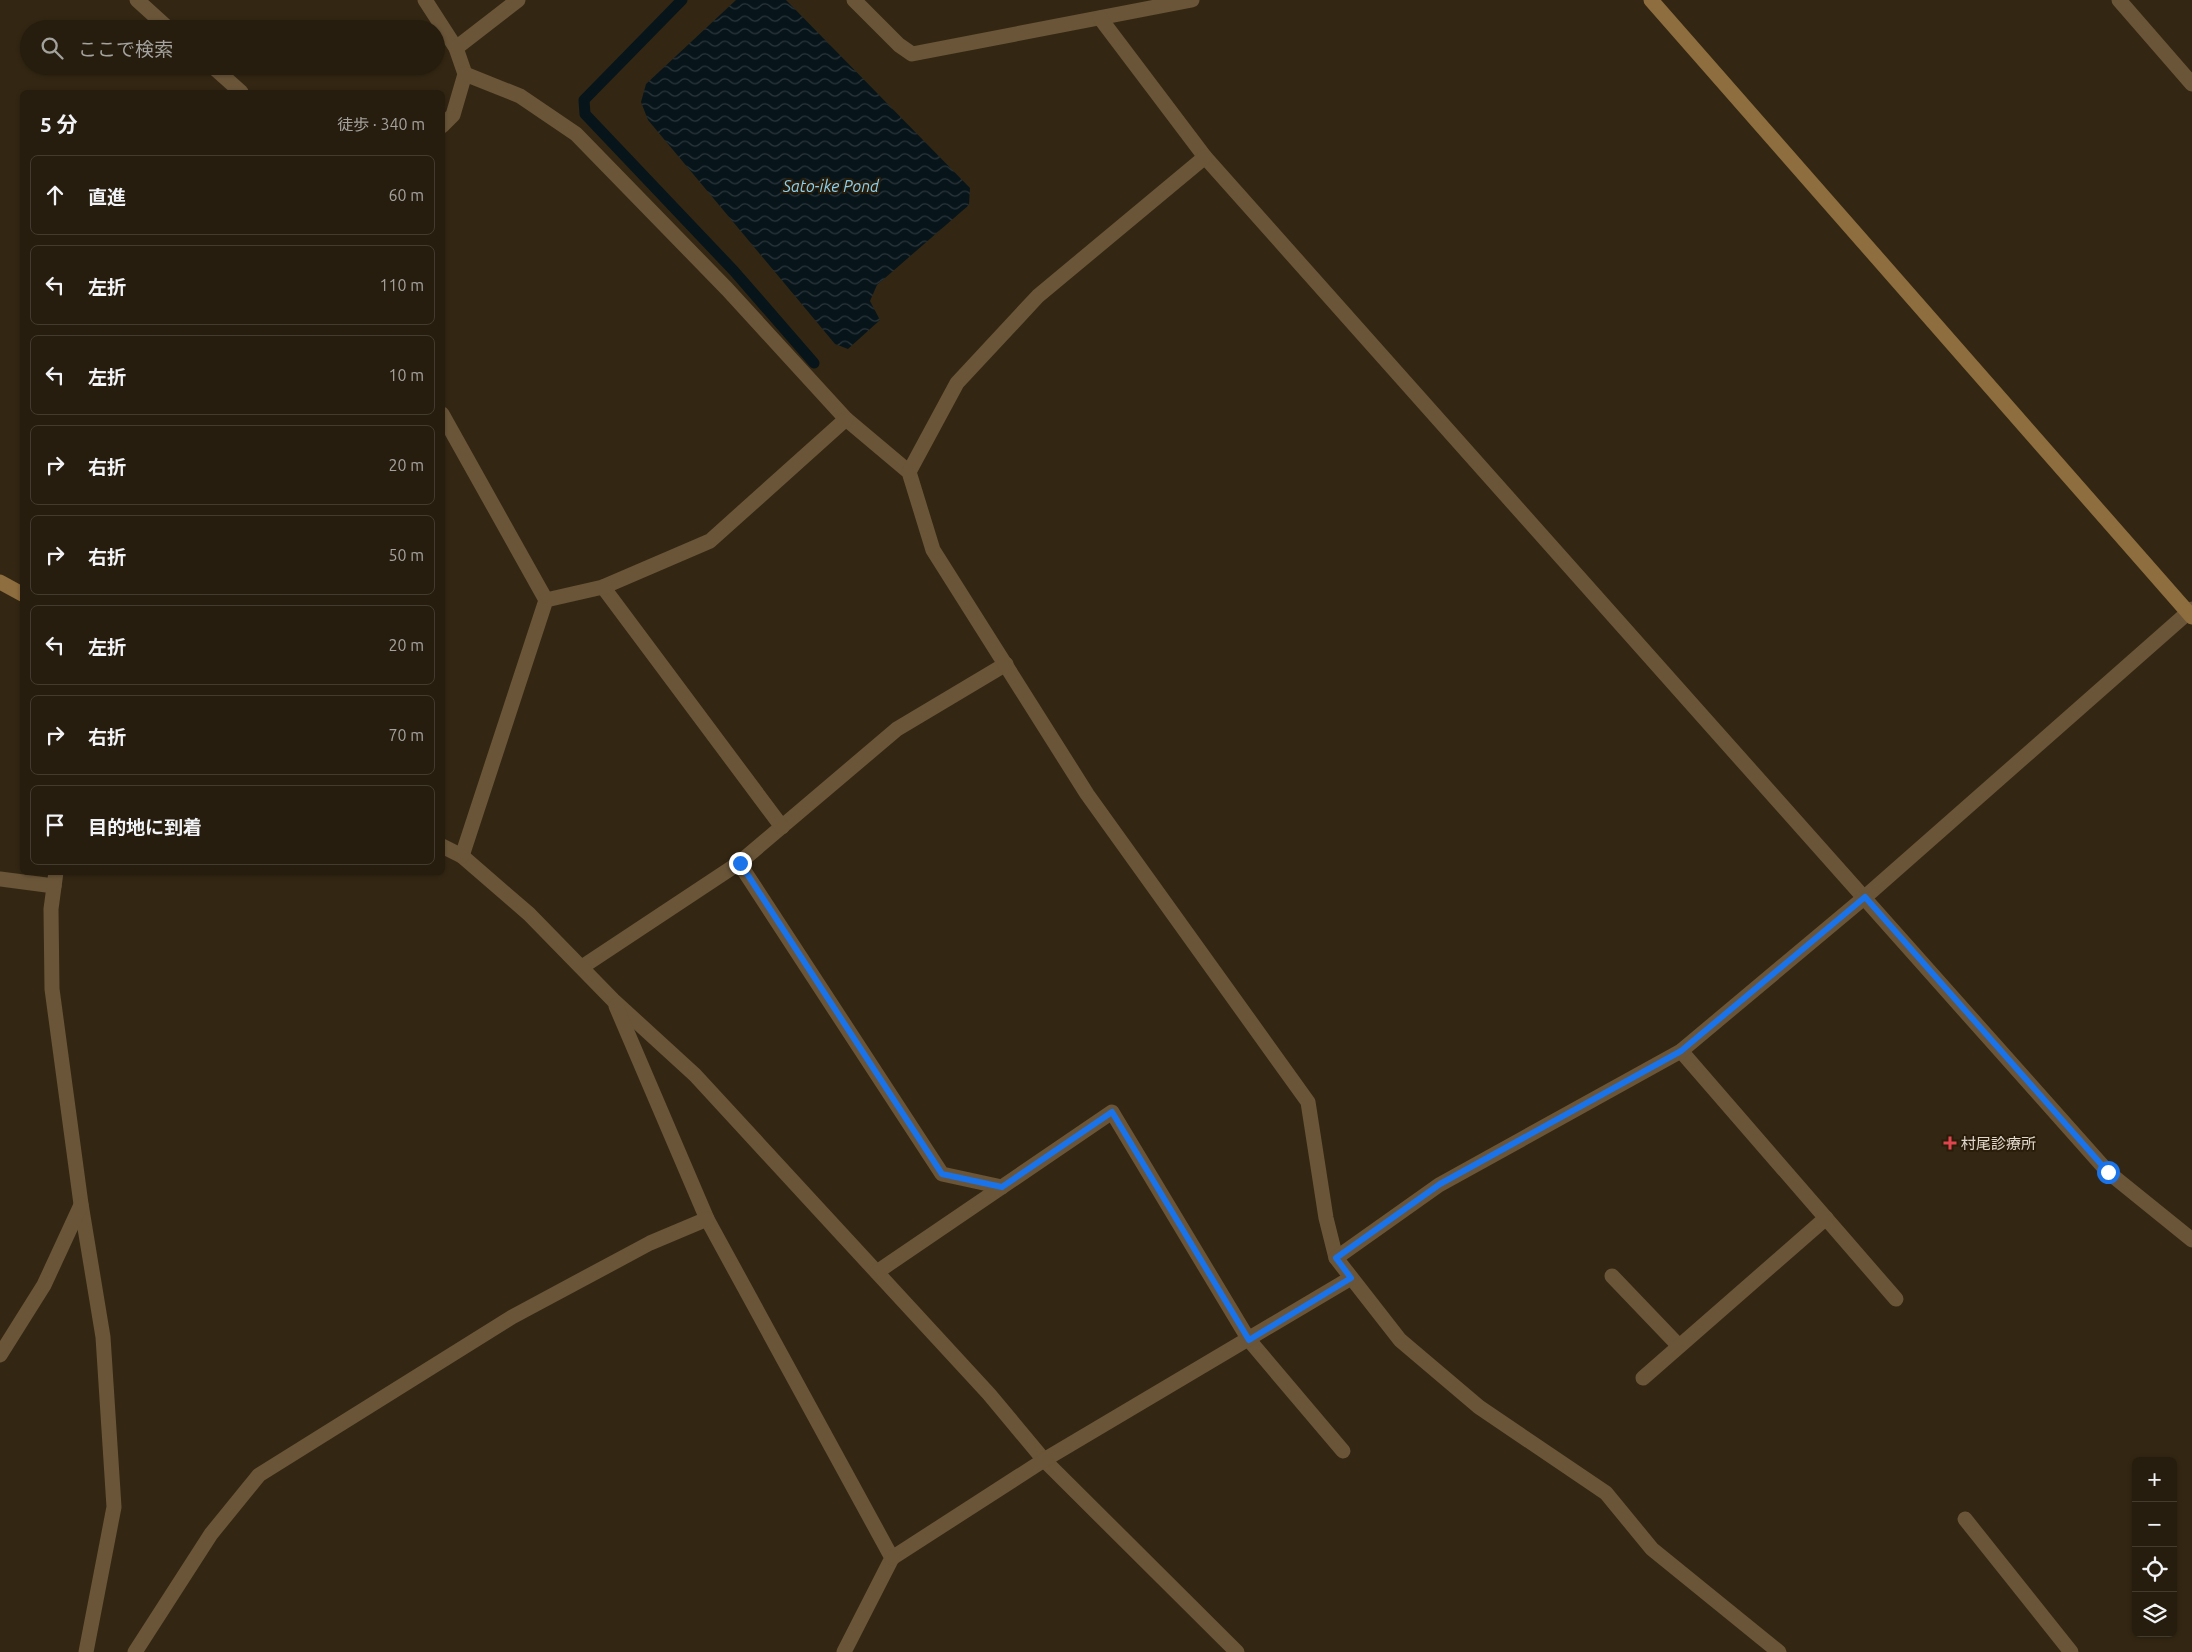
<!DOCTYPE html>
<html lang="ja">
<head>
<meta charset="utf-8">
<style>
	:root { --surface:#261d0e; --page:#2e2617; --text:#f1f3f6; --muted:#a4a29e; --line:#423b2e }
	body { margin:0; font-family:Ubuntu,"Noto Sans JP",sans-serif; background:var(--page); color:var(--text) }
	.controls { position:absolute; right:15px; bottom:15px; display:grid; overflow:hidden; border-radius:8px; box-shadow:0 1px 4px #0004 }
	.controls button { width:45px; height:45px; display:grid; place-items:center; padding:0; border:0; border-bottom:1px solid var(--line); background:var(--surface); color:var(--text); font:25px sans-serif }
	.stop { position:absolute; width:15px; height:15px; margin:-11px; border:4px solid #1a73e8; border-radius:50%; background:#fff }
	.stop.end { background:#1a73e8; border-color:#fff; box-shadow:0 1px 5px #0008 }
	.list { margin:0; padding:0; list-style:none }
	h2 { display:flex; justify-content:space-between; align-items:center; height:65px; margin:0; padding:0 20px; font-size:21px }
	h2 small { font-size:16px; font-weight:400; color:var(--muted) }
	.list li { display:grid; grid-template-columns:32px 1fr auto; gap:15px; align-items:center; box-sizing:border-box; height:80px; margin:0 10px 10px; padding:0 10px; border:1px solid var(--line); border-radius:8px }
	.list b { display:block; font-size:19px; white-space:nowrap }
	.list em { font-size:16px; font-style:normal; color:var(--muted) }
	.icon { flex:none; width:28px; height:28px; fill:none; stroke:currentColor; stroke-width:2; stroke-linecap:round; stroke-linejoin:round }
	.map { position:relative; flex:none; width:2192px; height:1652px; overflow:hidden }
	.search { position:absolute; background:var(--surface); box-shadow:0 1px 4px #0004; left:20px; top:20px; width:425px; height:55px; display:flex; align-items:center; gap:12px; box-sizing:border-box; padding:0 18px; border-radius:28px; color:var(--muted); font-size:19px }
	.panel { position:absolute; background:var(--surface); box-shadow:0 1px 4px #0004; left:20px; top:90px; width:425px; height:785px; border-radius:8px }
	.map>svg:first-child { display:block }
	.water { fill:url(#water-waves) }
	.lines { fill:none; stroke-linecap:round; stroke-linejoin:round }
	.stream { stroke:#07151b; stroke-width:11 }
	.lane { stroke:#6a5538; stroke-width:15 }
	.street { stroke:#6a5538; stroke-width:15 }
	.secondary { stroke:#8e6d3e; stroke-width:15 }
	.route { stroke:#1a73e8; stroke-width:6 }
	.health-dot { fill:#e0444e; stroke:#291d09; stroke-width:2 }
	.labels { text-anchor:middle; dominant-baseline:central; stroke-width:4; stroke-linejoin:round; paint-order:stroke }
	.poi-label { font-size:15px; fill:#e0d8cc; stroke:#291d09; text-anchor:start }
	.water-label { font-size:16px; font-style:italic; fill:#89d1f2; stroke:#291d09 }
</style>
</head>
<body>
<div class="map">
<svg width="2192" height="1652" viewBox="0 0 2192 1652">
	<defs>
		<pattern id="water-waves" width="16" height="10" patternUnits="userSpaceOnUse" patternTransform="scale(1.25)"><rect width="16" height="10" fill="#07151b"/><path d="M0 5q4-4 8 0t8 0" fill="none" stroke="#2b363b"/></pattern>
	</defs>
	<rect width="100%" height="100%" fill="#332713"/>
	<polygon class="water" points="736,0 786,0 970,188 969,205 877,285 870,301 880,320 848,349 835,344 648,120 641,102 646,84"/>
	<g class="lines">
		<polyline class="stream" points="682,0 584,100 585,114 734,271 814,363"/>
		<g class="lane">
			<polyline points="739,863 942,1174 1002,1187"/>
			<polyline points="582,967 739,863 897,729 1006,664"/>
		</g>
		<g class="street">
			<polyline points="137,0 169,29"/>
			<polyline points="425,0 456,48 465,74 453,115 442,126"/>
			<polyline points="854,0 899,45 912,54 1192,0"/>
			<polyline points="2119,0 2192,84"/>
			<polyline points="1100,18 1205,157 2108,1172 2192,1240"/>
			<polyline points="456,48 518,0"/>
			<polyline points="212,66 241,92"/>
			<polyline points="465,74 520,96 576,134 727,289 846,419 909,472 933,550 1087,794 1308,1102 1326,1218 1336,1258 1400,1340 1479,1407 1606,1493 1652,1549 1779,1652"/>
			<polyline points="442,414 546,600"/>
			<polyline points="909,472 957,383 1038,296 1205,157"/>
			<polyline points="603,587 782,827"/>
			<polyline points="442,846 462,856 529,914 613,1000 695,1075 989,1394 1044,1460 1237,1652"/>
			<polyline points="462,856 546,600 603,587 710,541 846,419"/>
			<polyline points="56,872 51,909 52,989 81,1204 103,1337 114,1507 86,1652"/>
			<polyline points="0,879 54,886"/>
			<polyline points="616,1006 707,1219 892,1558 844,1652"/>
			<polyline points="1681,1051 1896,1299"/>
			<polyline points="1336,1258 1439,1185 1681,1051 1865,897 2192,609"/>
			<polyline points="877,1272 1112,1112 1249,1340 1343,1451"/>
			<polyline points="1612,1276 1679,1346"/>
			<polyline points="0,1355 44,1285 81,1205"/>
			<polyline points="1643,1378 1826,1218"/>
			<polyline points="1965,1519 2071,1652"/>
			<polyline points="892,1558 1044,1460 1351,1278"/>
			<polyline points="135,1652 211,1534 259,1475 512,1317 650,1243 707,1219"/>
		</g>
		<g class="secondary">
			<polyline points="1651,0 2192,617"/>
			<polyline points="0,582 22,594"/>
		</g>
	</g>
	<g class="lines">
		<polyline class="route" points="740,863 942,1174 1002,1187 1112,1112 1249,1340 1351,1278 1336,1258 1440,1184 1681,1051 1865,897 2108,1172"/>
	</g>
	<path class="health-dot" d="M1947.5 1135.5h5v5h5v5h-5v5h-5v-5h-5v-5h5z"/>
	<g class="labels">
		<g class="poi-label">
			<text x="1961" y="1143">村尾診療所</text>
		</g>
		<g class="water-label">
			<text x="831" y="186">Sato-ike Pond</text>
		</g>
	</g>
</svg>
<div class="controls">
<button>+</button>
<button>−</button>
<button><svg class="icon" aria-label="locate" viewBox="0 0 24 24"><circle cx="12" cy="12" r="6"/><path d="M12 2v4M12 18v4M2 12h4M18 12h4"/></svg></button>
<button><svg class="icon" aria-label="layers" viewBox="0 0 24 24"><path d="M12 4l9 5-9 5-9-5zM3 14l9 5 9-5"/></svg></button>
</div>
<div class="stop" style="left:2108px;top:1172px"></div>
<div class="stop end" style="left:740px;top:863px"></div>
<div class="search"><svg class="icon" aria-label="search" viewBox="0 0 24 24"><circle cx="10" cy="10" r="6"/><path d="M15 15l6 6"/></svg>ここで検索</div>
<section class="panel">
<h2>5 分<small>徒歩 · 340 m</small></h2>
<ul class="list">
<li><svg class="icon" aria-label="ahead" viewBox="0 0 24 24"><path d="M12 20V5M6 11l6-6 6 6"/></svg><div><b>直進</b></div><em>60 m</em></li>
<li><svg class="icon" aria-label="left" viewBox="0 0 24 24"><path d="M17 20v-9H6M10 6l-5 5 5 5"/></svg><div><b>左折</b></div><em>110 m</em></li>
<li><svg class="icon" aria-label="left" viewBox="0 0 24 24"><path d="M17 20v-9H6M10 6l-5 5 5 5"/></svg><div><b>左折</b></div><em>10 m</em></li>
<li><svg class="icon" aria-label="right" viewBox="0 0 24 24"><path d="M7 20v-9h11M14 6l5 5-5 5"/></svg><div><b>右折</b></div><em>20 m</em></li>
<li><svg class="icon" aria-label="right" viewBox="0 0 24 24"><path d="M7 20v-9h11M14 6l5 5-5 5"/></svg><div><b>右折</b></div><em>50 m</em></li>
<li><svg class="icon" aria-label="left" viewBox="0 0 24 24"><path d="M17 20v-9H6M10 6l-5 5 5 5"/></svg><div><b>左折</b></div><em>20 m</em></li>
<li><svg class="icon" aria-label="right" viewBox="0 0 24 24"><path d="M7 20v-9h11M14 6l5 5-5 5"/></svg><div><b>右折</b></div><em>70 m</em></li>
<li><svg class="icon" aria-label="arrive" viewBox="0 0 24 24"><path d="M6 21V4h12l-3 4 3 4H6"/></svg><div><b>目的地に到着</b></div></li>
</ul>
</section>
</div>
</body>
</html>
